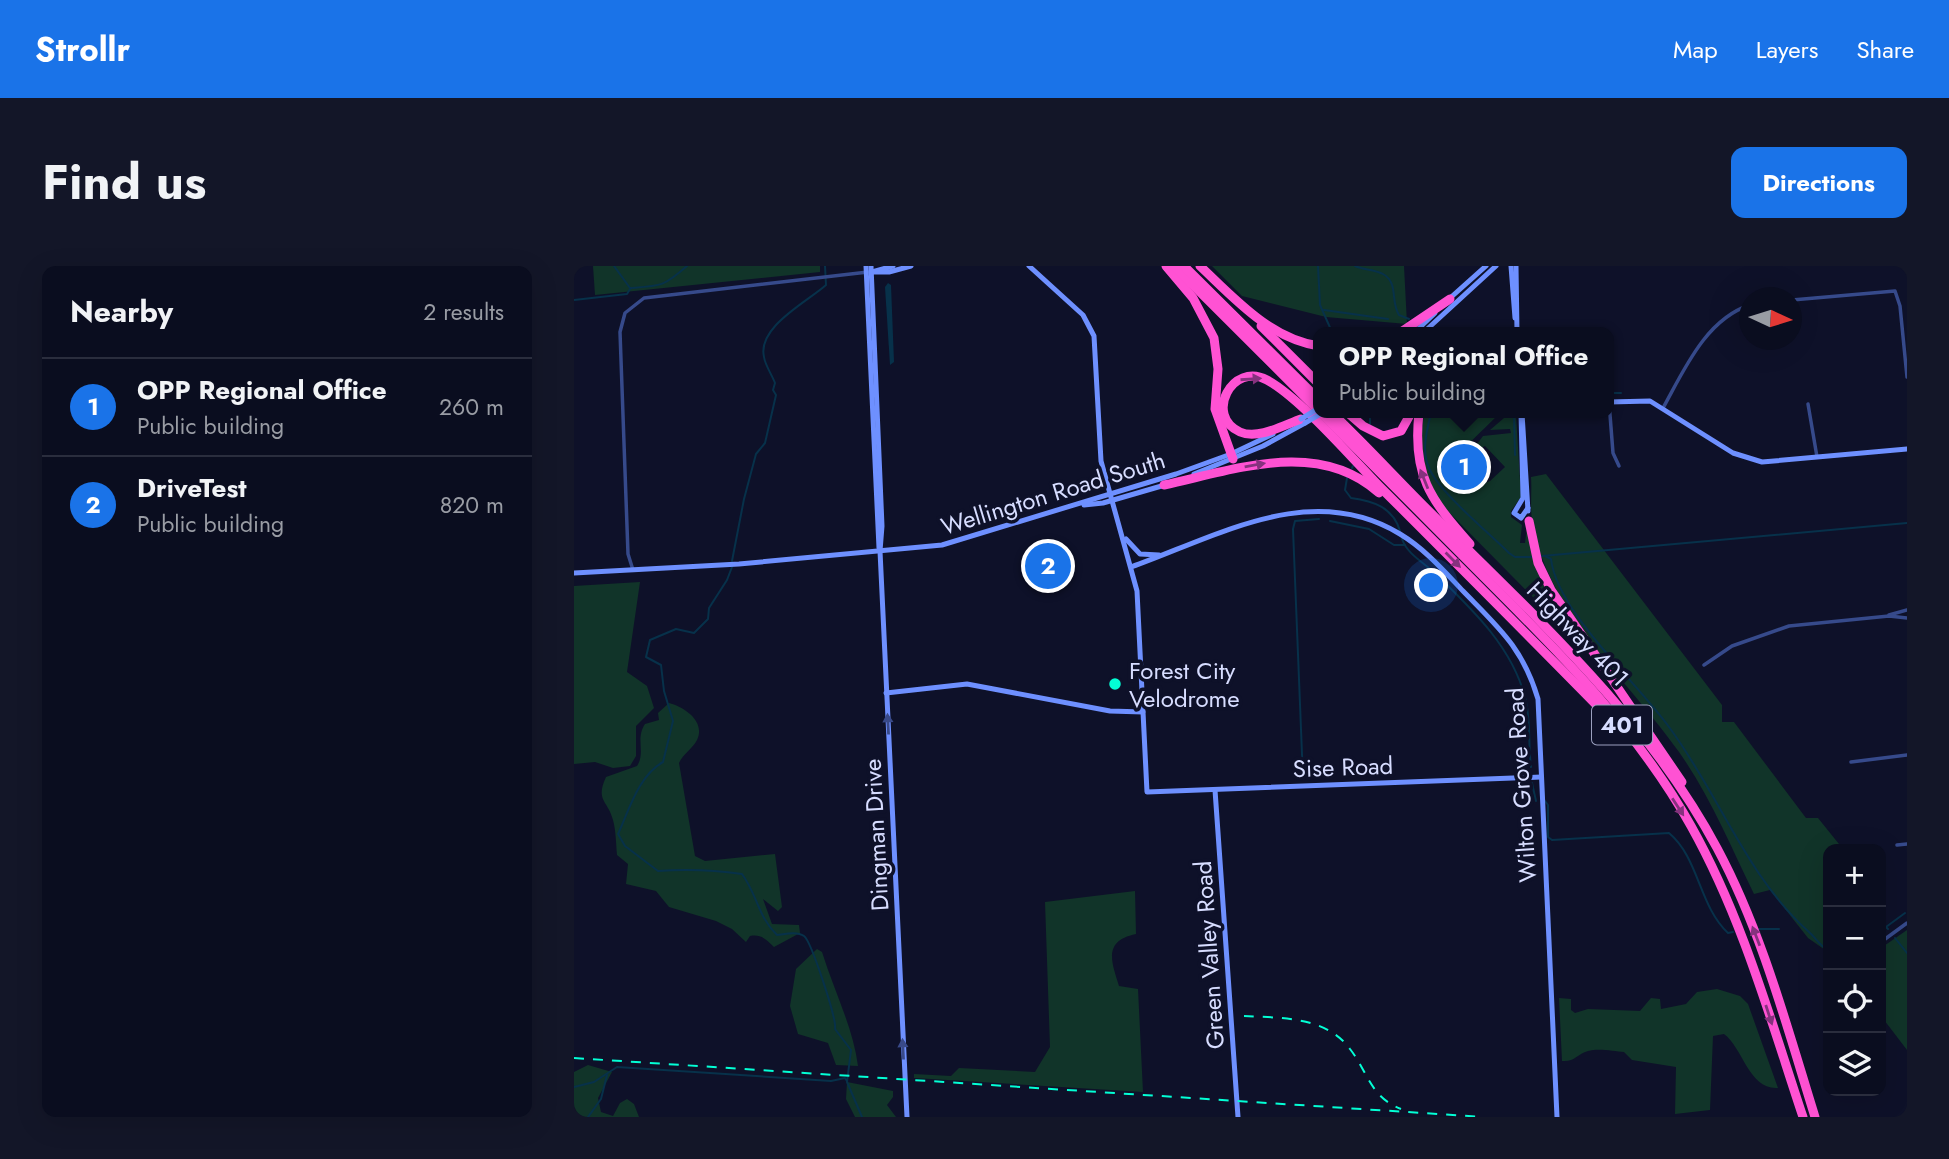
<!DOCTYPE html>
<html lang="en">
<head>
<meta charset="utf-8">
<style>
	:root { --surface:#0a0d1f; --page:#131628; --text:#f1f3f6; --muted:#999ca4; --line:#2a2d3d; --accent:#1a73e8 }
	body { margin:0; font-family:Jost,sans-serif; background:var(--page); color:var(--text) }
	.controls { position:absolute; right:21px; bottom:21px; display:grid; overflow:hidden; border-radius:14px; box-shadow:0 7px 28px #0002 }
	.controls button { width:63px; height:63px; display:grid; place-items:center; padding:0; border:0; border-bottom:2px solid var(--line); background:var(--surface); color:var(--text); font:35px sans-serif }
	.compass { position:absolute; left:1165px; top:21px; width:63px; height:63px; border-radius:50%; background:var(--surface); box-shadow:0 7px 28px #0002; rotate:94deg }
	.you { position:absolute; left:858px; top:320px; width:24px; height:24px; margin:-18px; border:5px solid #fff; border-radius:50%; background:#1a73e8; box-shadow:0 0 0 10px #1a73e833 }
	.badge { display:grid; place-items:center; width:46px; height:46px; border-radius:50%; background:var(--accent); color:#fff; font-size:23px; font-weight:700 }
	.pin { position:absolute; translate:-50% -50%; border:4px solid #fff; box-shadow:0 2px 7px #0006 }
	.popup { position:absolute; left:739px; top:61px; width:301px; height:91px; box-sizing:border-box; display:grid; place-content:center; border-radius:14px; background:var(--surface); filter:drop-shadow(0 2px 5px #0005); font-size:23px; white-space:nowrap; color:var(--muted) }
	.popup b { font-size:26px; color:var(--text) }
	.popup::after { content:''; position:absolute; left:50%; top:100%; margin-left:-14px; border:14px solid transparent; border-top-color:var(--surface) }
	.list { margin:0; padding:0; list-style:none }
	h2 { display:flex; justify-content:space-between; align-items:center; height:91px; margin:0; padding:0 28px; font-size:30px }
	h2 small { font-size:23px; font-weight:400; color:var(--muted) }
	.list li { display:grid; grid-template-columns:46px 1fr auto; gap:21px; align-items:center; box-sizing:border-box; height:98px; padding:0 28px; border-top:2px solid var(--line) }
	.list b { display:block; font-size:26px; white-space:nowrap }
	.list p { margin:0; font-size:23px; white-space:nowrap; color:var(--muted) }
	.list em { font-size:23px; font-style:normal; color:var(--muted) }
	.icon { flex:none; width:38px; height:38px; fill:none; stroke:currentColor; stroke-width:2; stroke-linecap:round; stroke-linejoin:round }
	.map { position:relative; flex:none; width:1333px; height:851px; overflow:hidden; border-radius:14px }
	header { display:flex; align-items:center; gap:42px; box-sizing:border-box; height:98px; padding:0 35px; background:var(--accent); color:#fff }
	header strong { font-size:33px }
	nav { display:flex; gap:38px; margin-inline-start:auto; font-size:24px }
	.intro { display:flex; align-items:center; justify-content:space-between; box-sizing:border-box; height:168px; padding:0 42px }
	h1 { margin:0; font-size:49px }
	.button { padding:18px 32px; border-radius:14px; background:var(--accent); color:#fff; font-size:24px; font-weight:700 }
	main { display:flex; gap:42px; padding:0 42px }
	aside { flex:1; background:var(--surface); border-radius:14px; box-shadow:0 7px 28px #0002 }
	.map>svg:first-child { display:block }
	.green { fill:#113429 }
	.water { fill:#07314a }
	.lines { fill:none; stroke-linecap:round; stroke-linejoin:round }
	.stream { stroke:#07314a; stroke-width:2 }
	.street { stroke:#364a8b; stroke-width:3.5 }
	.secondary { stroke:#6e90ff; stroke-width:5 }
	.highway { stroke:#ff52d3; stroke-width:9 }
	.rail { stroke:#03ffd5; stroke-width:2; stroke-dasharray:10 9; stroke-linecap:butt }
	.secondary-bridge { stroke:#6e90ff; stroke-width:5 }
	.oneway { fill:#86327e }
	.oneway2 { fill:#394a89 }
	.poi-dot { fill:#03ffd5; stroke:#0e1129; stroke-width:2.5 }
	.labels { text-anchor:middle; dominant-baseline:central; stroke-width:7; stroke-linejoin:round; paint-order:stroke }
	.shield { fill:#0e1129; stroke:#9ba0bf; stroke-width:2 }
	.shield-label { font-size:23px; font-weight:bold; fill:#d7ddff }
	.street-label { font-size:24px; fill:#d7ddff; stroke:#0e1129 }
	.poi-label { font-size:24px; fill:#d7ddff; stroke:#0e1129; text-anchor:start }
</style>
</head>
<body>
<header>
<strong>Strollr</strong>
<nav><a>Map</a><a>Layers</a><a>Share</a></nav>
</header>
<div class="intro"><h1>Find us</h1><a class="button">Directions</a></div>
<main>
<aside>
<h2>Nearby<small>2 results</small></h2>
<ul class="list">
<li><span class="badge">1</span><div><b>OPP Regional Office</b><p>Public building</p></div><em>260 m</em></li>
<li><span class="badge">2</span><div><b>DriveTest</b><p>Public building</p></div><em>820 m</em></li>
</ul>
</aside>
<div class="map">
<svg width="1333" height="851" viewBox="0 0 1333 851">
	<rect width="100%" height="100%" fill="#0e1129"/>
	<g class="green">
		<polygon points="19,0 246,0 246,6 21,29"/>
		<polygon points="638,0 830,0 833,58 752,51 668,30"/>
		<path d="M850,147h76l-55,54 11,12 6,-3 12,11 16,-6 15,-14 -20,-21 -5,3 -3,-5 6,-8 28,-3 -1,-4 -20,1 14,-12 12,-3 5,82 -10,14v6l11,8 -2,18h5l2,-16 14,54 52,77 -154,-156c-19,-36 -20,-49 -15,-89z"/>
		<path d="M972,208l176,231v17h12l72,96h12l25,31h-15v103l-20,-14 -38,-48 -16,4c-23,-47 -44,-98 -75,-142 -51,-73 -132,-139 -147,-232 -2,-14 0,-29 -1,-43z"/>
		<polygon points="66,316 53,406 73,420 80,442 62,460 62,490 56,500 39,502 21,496 0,498 0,320"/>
		<path d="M95,437c15,4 37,18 28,37 -4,8 -14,14 -18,23l16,93 10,5 70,-7 7,53 -4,4 -15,-12 9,25 27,1 1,8 -26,14c-8,-8 -13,-13 -24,-11l-4,6 -14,-13 -16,-8 -47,-14 -13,-16 -30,-7 2,-20 -11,-9c-1,-11 -1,-24 -4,-35 -5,-20 -18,-19 -7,-43l31,-11c9,-14 -2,-27 8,-42l14,-4 -1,-7z"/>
		<path d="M561,625l1,43c-34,7 -24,29 -17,52l19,3 5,103 -229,-14v-4l37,2 8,-8 76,4 15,-25 -5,-145z"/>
		<polygon points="1333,664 1333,784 1307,750 1307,682"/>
		<path d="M243,683l5,3c12,39 31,75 36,114l-22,-1 -8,-22 -30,-9 -8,-28 6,-37z"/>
		<path d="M1143,723l23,7 8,8 30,84c-29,2 -35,-40 -54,-54l-11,2 -3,74 -35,4 1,-47 -44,-7 -8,-8c-10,-1 -26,-4 -36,-1 -11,3 -13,11 -26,10l-3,-63 12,1v11l4,3 13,-4 52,2 11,-13 9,1 1,10 25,-5 11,-12z"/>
		<polygon points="14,799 38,806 24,832 27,846 39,850 46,837 53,833 60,838 65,851 0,851 0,806"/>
		<polygon points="273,816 319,825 319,831 313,839 322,851 281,851 272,833"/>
	</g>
	<polygon class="water" points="314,17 317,19 320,96 316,99 311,21"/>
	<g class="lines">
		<g class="stream">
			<path d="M40,0l16,22c31,-2 33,-1 57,-22"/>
			<polyline points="744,0 746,39 758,66"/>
			<path d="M781,0c9,4 19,3 28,8 16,9 7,27 16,41l10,4"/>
			<polyline points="0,34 53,28 56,23"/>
			<polyline points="750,44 814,53"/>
			<polyline points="1035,127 1047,127"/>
			<path d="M857,147c-4,17 -10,38 -2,55 11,25 59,64 80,85l6,4h16"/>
			<polyline points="940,147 941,189"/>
			<polyline points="796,158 796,147"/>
			<polyline points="778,202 779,200"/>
			<path d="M773,212l-2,12 6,8c22,3 42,9 49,33"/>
			<polyline points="756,255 795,263 820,279 831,279"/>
			<path d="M828,273c6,17 25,25 37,38 36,35 73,71 86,120 6,22 3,48 6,70"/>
			<polyline points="968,290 1333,257"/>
			<path d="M971,290l6,3c6,53 86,123 118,168 50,67 77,149 140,205 8,7 10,13 19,18"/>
			<path d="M158,295l12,-62 12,-45 9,-11 11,-48 -3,-5 2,-7c-3,-8 -10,-18 -11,-26 -7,-30 43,-55 62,-72l-1,-19"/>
			<path d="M158,301l-5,13 -18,28 -1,11 -14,14 -18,-4 -26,11 -4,17 15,8 3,26 9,30 -10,41c-24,13 -34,48 -45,72l7,12 33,25c28,-2 56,-1 84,3 15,20 16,43 35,61 8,-1 20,-4 27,1 7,5 33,83 31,93l16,21 -4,32 15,35"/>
			<polyline points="729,513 719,263 721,255 745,253"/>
			<polyline points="958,517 962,535"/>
			<path d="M971,535l3,4v32l4,3 117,-7c30,25 30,73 59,100l5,-1"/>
			<polyline points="1312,661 1331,647"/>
			<polyline points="1185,663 1205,663"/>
			<polyline points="1307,663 1311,660 1314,663"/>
			<polyline points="1321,672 1333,687"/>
			<polyline points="0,821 20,816 43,801 257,815 271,812 273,815"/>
			<polyline points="14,851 27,833 33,809"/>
		</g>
		<g class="street">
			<polyline points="1218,34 1321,25 1326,40 1333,111"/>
			<polyline points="1035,136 1039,187 1045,200"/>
			<polyline points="1234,138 1243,191"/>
			<path d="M1089,142c21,-38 43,-89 87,-103"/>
			<polyline points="59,304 54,288 46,66 51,47 70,32 294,6"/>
			<polyline points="1315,349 1333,344"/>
			<polyline points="1130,399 1158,380 1215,360 1315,350 1333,352"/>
			<polyline points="1277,496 1333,489"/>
			<polyline points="1323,579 1333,578"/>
			<polyline points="1307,676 1333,657"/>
			<polyline points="1307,807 1310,814"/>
		</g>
		<g class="secondary">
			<polyline points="292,0 305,282"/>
			<polyline points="297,0 308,260 306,285 333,851"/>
			<polyline points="455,0 509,49 520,70 527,195 563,325 573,526 967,511"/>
			<polyline points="937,0 941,52"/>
			<polyline points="942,0 943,66"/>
			<polyline points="298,6 315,6 337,0"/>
			<polyline points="298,6 319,0"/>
			<polyline points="875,33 912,0"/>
			<polyline points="841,66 861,47"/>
			<polyline points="850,66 922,0"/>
			<polyline points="1035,136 1076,135 1159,187 1188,196 1333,183"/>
			<polyline points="947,147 949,232 940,247 947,252 954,242"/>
			<polyline points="948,147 954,245"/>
			<polyline points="620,208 689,180 731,157"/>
			<polyline points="510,239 529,237 591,219"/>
			<polyline points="552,273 566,288 585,289"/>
			<path d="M557,301c87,-31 180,-87 269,-33 25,15 44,37 63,57 36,37 60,57 75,108l19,418"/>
			<polyline points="0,307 165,298 368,279 602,208 657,188 699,168"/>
			<polyline points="312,427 393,418 536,445 569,446"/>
			<polyline points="641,524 664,851"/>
		</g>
		<g class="highway">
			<polyline points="592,0 619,32 640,72 644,103 641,143 659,193"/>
			<polyline points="600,0 745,145"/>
			<polyline points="610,0 745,134"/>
			<path d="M626,0c34,32 70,73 119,80"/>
			<polyline points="687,60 745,118"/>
			<polyline points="827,66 876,33"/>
			<path d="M747,147c54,55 109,110 164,165 76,76 153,153 206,248 51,91 79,192 112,291"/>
			<path d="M758,147c37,35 71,73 108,109 101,100 209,199 277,326 45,84 70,179 98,269"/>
			<polyline points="774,147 789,160 809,170 827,165 837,147"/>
			<path d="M845,147c-7,62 11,86 51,131"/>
			<path d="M727,153c-17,6 -43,21 -61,13 -36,-16 -8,-71 27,-52 33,18 84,77 112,106 80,80 160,160 239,241"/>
			<path d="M590,219c70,-15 154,-47 215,8"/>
			<polyline points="955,255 964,297 977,324 1108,516"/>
		</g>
		<g class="rail">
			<path d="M670,750c36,2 82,0 106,33 18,23 20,48 51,60"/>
			<polyline points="0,792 910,851"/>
		</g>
		<g class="secondary-bridge">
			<polyline points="727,153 745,142"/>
			<polyline points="731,157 748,147"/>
		</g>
	</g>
	<defs><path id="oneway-solid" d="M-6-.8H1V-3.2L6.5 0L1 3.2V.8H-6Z" transform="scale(1.75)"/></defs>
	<g class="oneway">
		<use href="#oneway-solid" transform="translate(677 113) rotate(-4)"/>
		<use href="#oneway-solid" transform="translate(681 199) rotate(-10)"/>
		<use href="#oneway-solid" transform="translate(850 213) rotate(-112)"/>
		<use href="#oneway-solid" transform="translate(879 294) rotate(45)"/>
		<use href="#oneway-solid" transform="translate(1104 541) rotate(57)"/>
		<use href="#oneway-solid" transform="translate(1182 670) rotate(-111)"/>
		<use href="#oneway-solid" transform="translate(1195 749) rotate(72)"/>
	</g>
	<g class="oneway2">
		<use href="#oneway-solid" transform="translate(314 458) rotate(-93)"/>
		<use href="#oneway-solid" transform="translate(329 783) rotate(-93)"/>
	</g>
	<circle class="poi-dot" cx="541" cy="418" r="7"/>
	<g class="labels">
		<rect class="shield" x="1018" y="439.5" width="60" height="39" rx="5"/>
		<g class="shield-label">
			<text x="1048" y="459">401</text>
		</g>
		<g class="street-label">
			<text transform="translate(479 227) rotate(-17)">Wellington Road South</text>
			<text transform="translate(1004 368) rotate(46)">Highway 401</text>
			<text transform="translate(769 501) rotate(-2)">Sise Road</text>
			<text transform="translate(947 519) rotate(-94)">Wilton Grove Road</text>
			<text transform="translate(302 569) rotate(-93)">Dingman Drive</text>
			<text transform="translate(635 689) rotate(-94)">Green Valley Road</text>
		</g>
		<g class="poi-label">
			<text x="555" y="404">Forest City<tspan x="555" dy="28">Velodrome</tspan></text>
		</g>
	</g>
</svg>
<div class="controls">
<button>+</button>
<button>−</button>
<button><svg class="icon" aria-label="locate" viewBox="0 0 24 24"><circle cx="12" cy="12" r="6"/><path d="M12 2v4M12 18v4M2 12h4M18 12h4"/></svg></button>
<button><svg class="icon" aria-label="layers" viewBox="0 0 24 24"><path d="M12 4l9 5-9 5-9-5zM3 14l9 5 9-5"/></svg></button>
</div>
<svg class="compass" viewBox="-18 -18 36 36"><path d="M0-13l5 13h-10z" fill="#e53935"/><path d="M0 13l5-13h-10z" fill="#999ca4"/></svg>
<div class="you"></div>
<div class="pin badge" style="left:890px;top:201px">1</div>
<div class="popup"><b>OPP Regional Office</b>Public building</div>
<div class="pin badge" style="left:474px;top:300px">2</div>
</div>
</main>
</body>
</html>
